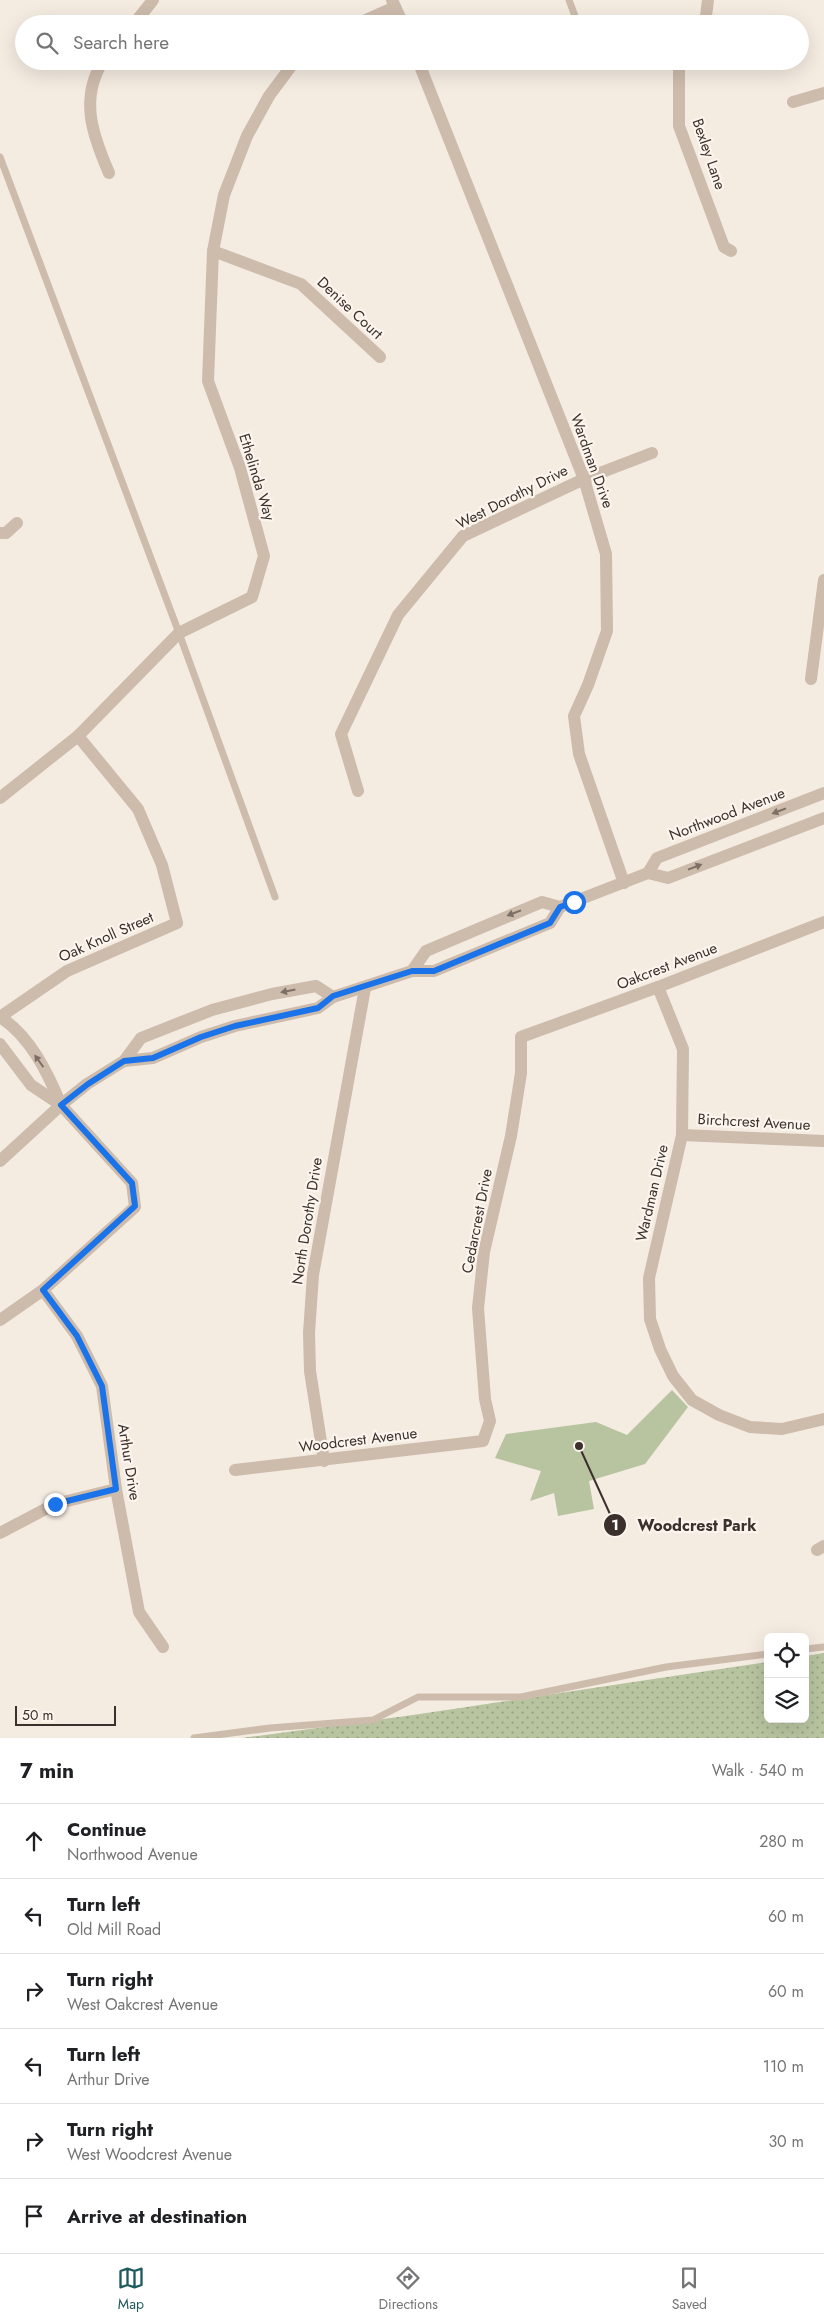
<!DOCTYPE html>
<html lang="en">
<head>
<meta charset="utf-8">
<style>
	:root { --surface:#fff; --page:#f2f2f2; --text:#202124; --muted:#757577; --line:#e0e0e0; --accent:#1f5a5e }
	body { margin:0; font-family:Jost,sans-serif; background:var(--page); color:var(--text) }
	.controls { position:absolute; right:15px; bottom:15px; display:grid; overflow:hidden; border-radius:8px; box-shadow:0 5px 20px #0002 }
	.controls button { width:45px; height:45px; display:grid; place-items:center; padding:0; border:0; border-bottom:1px solid var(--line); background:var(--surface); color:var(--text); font:25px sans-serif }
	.scale { position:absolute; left:15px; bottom:12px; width:101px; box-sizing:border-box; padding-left:5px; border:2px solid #3b302b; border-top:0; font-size:14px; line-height:18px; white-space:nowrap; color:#3b302b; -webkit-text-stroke:4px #fbf5ee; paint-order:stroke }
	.stop { position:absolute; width:15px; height:15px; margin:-11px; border:4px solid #1a73e8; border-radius:50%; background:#fff }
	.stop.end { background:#1a73e8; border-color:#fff; box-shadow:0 1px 5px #0008 }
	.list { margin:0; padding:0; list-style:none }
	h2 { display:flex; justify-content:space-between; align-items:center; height:65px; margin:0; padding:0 20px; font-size:21px }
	h2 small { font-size:16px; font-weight:400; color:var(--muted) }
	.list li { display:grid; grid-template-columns:32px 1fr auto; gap:15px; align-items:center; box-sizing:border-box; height:75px; padding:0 20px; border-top:1px solid var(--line) }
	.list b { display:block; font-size:19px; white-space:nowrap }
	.list p { margin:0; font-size:16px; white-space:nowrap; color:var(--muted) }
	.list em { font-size:16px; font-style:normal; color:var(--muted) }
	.icon { flex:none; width:28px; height:28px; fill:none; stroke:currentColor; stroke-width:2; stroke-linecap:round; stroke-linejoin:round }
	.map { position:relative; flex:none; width:824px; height:1738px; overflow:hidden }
	.search { position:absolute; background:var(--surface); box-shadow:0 5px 20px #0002; left:15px; right:15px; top:15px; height:55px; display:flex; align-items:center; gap:12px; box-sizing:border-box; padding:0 18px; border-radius:28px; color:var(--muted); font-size:19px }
	.sheet { height:515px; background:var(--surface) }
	nav { display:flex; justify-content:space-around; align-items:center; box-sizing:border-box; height:70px; border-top:1px solid var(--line); background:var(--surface); font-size:14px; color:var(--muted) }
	nav a { display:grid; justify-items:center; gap:2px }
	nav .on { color:var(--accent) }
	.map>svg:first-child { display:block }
	.grass { fill:url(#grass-dots) }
	.green { fill:#b8c4a0 }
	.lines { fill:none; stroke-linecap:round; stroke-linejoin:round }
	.service { stroke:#cdbbac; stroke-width:7 }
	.minor { stroke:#cdbbac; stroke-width:12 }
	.tertiary { stroke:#cdbbac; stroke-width:12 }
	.oneway { fill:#7d6f65 }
	.route { stroke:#1a73e8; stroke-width:6 }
	.labels { text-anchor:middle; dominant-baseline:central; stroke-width:4.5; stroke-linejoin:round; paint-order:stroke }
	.street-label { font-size:15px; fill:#3b302b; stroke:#fbf5ee }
	.leader { fill:none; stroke:#3b302b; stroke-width:2 }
	.callout-dot { fill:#3b302b; stroke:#fbf5ee; stroke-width:2 }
	.mark-label { font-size:15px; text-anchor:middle; font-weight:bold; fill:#fff }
	.callout-label { font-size:16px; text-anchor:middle; font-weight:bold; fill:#3b302b; stroke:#fbf5ee; stroke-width:4.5; stroke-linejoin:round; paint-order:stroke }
</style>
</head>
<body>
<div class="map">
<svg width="824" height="1738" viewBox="0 0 824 1738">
	<defs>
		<pattern id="grass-dots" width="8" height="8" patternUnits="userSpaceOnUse" patternTransform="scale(1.25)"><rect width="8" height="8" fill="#b8c4a0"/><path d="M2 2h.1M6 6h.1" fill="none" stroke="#97a083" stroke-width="1.8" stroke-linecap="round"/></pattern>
	</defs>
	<rect width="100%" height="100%" fill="#f4ebe1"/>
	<polygon class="grass" points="824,1653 824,1738 242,1738 413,1715 768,1662 768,1719 805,1719 805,1656"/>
	<polygon class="green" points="672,1390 688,1407 645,1464 589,1481 594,1509 558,1516 554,1493 530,1501 541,1471 495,1458 506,1434 596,1422 627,1435"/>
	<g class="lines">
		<g class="service">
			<polyline points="569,0 578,24"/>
			<polyline points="0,157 179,633 275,897"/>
			<polyline points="805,1649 824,1647"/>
			<polyline points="194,1738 270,1728 373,1720 418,1697 521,1697 666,1667 768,1654"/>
		</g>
		<g class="minor">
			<polyline points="392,0 403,24"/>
			<polyline points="134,24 153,0"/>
			<polyline points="357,24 395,7"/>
			<polyline points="705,24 708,0"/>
			<path d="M103,61c-24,38 -10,75 6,112"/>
			<polyline points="418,61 584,479 606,554 607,631 588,685 574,716 579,754 624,883"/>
			<polyline points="679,61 679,126 724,247 731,251"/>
			<polyline points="793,102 824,93"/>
			<polyline points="213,251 301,284 380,357"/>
			<polyline points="0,533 6,533 17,523"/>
			<polyline points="811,679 824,580"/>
			<polyline points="358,791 341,734 398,615 463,536 584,479 652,453"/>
			<polyline points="0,798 78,736 179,633 252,597 264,556 240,468 208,381 213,251 224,195 247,136 269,96 295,61"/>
			<polyline points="658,987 683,1049 682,1135 649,1278 650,1319 660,1349 673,1376 692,1400 719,1415 750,1427 782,1429 824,1419"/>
			<polyline points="0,1017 67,971 177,923 162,865 138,809 78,736"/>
			<path d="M0,1017c30,19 48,56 61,88"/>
			<polyline points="0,1044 31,1085 61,1105 132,1183 135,1207 43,1290 0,1320"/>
			<polyline points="682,1135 824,1141"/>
			<polyline points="43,1290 77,1336 102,1386 116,1489 139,1612 163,1647"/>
			<polyline points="324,1461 310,1371 309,1333 313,1275 365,988"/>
			<polyline points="235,1470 483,1441 490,1421 485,1399 478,1308 484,1252 511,1136 521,1073 521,1037 658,987 824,922"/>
			<polyline points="0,1533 55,1504 116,1489"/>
			<polyline points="817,1550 824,1546"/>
		</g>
		<g class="tertiary">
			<polyline points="648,873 657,858 824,793"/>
			<polyline points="412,971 426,951 542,902 560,907 648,873 668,878 824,818"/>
			<polyline points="124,1061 153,1058 201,1037 235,1026 318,1008 333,997 412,971 434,971 550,923 560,907"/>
			<polyline points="0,1161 61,1105 87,1084 124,1061 141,1038 212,1010 272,994 316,986 333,997"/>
		</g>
	</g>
	<defs><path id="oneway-solid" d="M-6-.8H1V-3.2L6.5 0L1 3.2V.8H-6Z" transform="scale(1.25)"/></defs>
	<g class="oneway">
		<use href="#oneway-solid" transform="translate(779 811) rotate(159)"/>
		<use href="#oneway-solid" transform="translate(695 867) rotate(-21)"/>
		<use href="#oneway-solid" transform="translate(514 913) rotate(159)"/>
		<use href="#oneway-solid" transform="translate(288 991) rotate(169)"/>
		<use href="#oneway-solid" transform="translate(39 1061) rotate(-126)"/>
	</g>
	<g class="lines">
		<polyline class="route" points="55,1504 116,1489 102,1386 77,1336 43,1290 135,1206 132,1183 61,1105 88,1084 124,1061 153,1058 201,1037 235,1026 318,1008 333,996 412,971 434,971 550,923 560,907 574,902"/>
	</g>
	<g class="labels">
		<g class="street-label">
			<text transform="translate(709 154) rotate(71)">Bexley Lane</text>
			<text transform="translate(350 308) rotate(43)">Denise Court</text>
			<text transform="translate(592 461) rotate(70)">Wardman Drive</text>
			<text transform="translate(257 477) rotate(73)">Ethelinda Way</text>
			<text transform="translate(512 497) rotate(-27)">West Dorothy Drive</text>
			<text transform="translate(727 814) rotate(-21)">Northwood Avenue</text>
			<text transform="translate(106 937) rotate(-24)">Oak Knoll Street</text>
			<text transform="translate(667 966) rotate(-21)">Oakcrest Avenue</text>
			<text transform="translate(754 1122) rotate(3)">Birchcrest Avenue</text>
			<text transform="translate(652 1193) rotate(-77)">Wardman Drive</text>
			<text transform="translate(307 1221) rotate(-81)">North Dorothy Drive</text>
			<text transform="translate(477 1221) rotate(-79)">Cedarcrest Drive</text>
			<text transform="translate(358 1440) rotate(-7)">Woodcrest Avenue</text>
			<text transform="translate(129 1462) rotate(81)">Arthur Drive</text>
		</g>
	</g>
	<path class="leader" d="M579 1446L615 1525"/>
	<g class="callout-dot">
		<circle cx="579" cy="1446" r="5"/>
		<circle cx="615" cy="1525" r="12"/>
	</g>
	<g class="mark-label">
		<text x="615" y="1530">1</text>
	</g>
	<g class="callout-label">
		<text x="697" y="1531">Woodcrest Park</text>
	</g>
</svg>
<div class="controls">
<button><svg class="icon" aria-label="locate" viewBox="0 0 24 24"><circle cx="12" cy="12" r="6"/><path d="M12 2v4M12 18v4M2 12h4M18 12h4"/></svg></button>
<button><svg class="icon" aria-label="layers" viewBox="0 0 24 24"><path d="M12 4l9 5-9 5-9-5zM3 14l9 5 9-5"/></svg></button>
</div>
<div class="scale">50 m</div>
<div class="stop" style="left:574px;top:902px"></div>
<div class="stop end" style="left:55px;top:1504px"></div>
<div class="search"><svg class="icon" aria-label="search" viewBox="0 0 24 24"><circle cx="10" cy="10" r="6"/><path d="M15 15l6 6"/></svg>Search here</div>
</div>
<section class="sheet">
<h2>7 min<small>Walk · 540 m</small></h2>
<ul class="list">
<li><svg class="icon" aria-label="ahead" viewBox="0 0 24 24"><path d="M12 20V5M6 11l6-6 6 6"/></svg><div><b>Continue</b><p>Northwood Avenue</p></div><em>280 m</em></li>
<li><svg class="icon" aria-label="left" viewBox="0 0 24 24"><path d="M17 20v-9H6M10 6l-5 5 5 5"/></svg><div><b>Turn left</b><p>Old Mill Road</p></div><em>60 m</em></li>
<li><svg class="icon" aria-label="right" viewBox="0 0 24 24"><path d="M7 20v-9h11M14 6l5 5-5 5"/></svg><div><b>Turn right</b><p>West Oakcrest Avenue</p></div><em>60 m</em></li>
<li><svg class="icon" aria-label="left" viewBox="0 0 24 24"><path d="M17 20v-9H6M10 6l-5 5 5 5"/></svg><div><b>Turn left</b><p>Arthur Drive</p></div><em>110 m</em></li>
<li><svg class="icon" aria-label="right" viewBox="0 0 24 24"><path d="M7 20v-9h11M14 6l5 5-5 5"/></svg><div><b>Turn right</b><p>West Woodcrest Avenue</p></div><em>30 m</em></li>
<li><svg class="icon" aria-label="arrive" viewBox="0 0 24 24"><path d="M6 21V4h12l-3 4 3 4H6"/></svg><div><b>Arrive at destination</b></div></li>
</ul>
</section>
<nav>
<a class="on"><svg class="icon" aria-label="map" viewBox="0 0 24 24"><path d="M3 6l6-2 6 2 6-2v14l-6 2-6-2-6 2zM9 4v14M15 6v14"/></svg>Map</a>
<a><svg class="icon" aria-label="directions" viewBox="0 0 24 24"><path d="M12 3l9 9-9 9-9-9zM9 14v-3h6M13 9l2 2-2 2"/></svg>Directions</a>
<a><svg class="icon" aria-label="saved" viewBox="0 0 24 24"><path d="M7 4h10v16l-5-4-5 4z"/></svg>Saved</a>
</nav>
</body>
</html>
